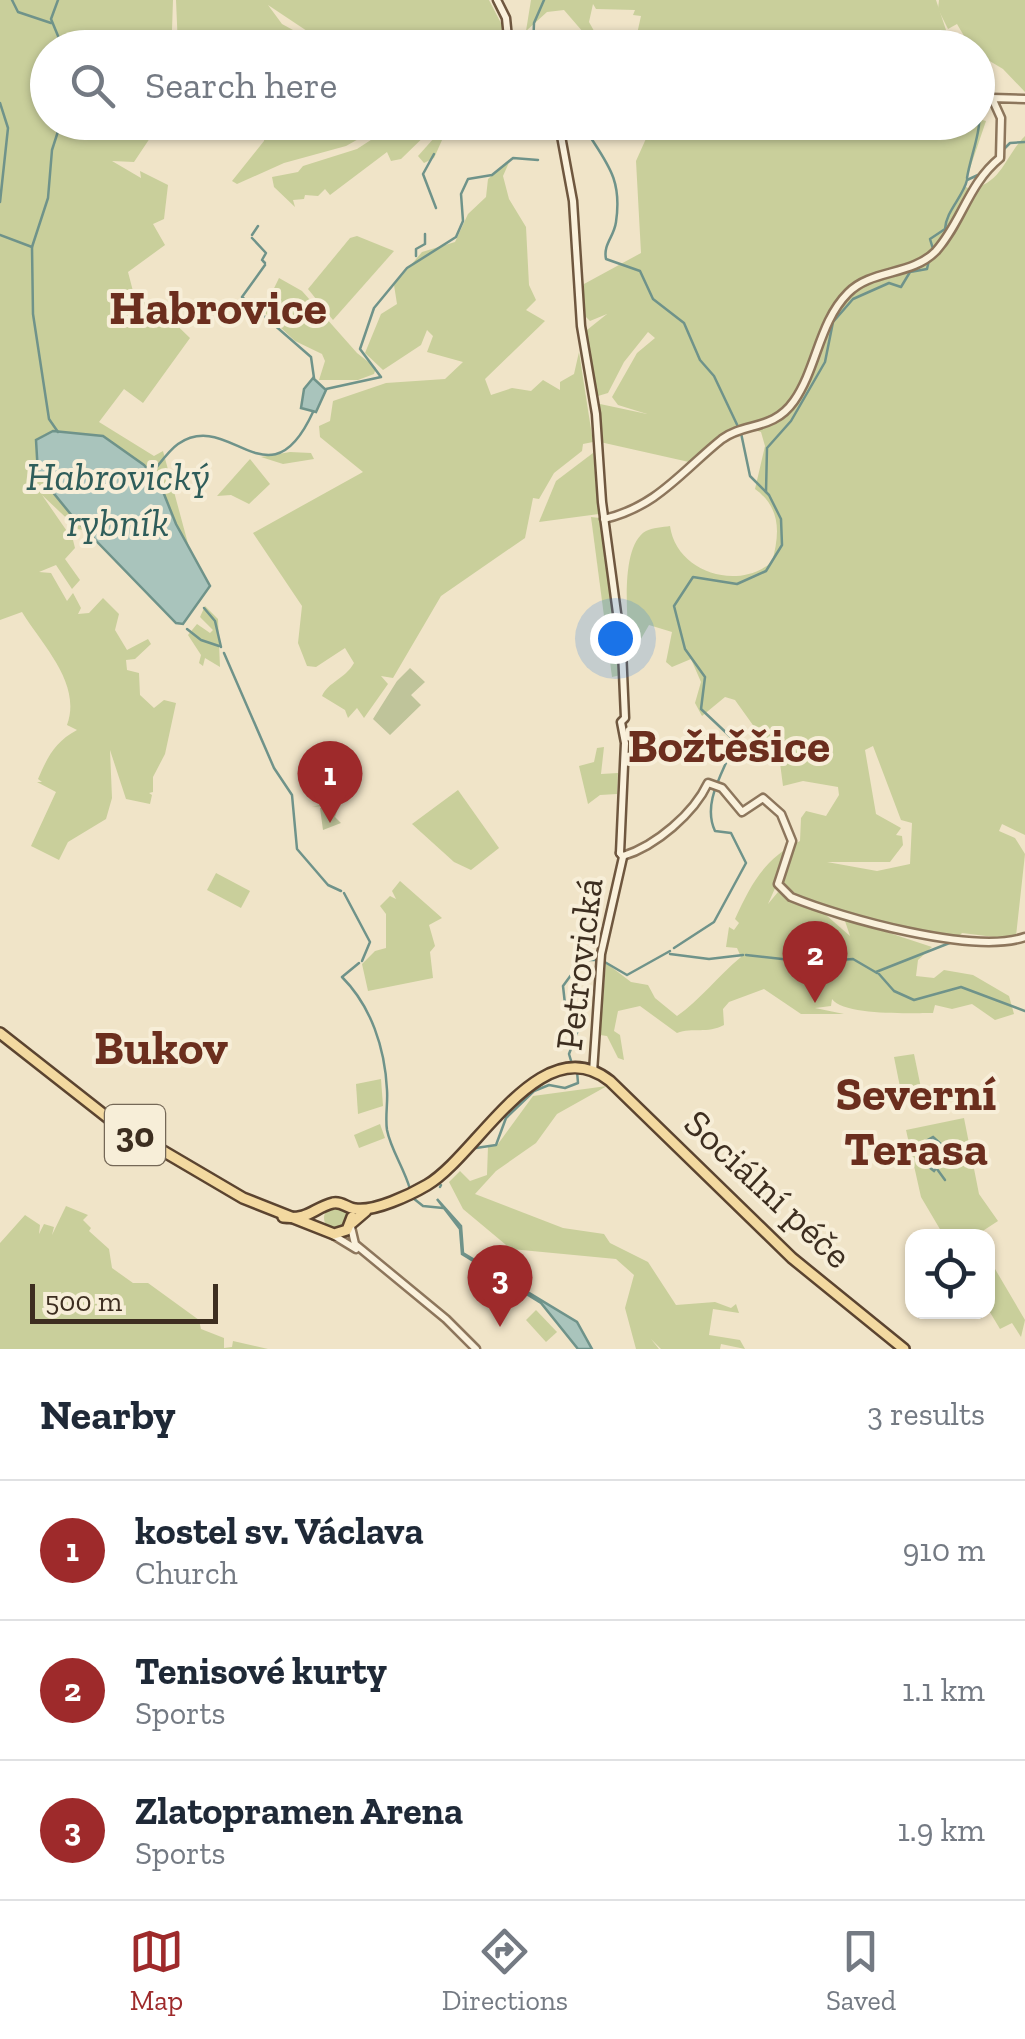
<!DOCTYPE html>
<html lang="en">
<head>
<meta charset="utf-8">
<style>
	:root { --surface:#fff; --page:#f2f2f3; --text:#1f2937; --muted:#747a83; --line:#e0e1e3; --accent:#9e2a2b }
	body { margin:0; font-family:"Zilla Slab",serif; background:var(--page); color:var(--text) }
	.controls { position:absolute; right:30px; bottom:30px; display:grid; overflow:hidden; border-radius:20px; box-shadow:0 2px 8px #0004 }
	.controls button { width:90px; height:90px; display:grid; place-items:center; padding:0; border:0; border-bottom:2px solid var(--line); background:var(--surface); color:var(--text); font:50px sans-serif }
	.scale { position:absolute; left:30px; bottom:25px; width:188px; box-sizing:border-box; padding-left:10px; border:5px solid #3d2e20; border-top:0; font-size:28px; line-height:35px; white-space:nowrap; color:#3d2e20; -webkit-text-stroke:8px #f7eed8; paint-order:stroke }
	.you { position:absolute; left:615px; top:638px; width:35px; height:35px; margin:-25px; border:8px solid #fff; border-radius:50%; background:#1a73e8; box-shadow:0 0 0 15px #1a73e833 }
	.badge { display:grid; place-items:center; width:65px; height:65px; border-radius:50%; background:var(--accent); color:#fff; font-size:32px; font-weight:700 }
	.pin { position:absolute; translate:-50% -82px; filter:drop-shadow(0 2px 5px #0008) }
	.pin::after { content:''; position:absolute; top:52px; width:35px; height:30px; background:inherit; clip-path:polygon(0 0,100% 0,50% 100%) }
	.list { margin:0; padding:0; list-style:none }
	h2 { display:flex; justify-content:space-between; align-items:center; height:130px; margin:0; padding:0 40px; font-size:42px }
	h2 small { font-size:32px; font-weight:400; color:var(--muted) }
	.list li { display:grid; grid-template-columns:65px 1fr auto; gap:30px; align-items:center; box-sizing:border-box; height:140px; padding:0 40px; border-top:2px solid var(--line) }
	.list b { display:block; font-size:38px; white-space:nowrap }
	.list p { margin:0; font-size:32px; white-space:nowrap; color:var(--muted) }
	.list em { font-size:32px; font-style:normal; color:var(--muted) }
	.icon { flex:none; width:55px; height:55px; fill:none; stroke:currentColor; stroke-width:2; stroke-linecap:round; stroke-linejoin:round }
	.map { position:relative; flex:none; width:1025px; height:1349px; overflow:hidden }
	.search { position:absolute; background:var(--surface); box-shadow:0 2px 8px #0004; left:30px; right:30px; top:30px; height:110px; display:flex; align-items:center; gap:25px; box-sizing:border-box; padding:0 35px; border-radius:55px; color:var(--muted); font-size:38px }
	.sheet { height:550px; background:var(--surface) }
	nav { display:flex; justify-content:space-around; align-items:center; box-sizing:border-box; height:140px; border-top:2px solid var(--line); background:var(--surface); font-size:28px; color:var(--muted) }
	nav a { display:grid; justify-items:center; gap:5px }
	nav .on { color:var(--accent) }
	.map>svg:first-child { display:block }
	.green { fill:#c9cf9b; fill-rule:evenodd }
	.cemetery { fill:#bfc49a }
	.water { fill:#a9c4bc; stroke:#6f938a; stroke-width:2.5 }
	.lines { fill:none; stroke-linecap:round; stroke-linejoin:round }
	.stream { stroke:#6f938a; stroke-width:2.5 }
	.tertiary-casing { stroke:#8d765c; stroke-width:11 }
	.secondary-casing { stroke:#6f573f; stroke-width:11 }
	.primary-casing { stroke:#5b4430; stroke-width:14 }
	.tertiary { stroke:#faf1dc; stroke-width:6 }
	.secondary { stroke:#faf1dc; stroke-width:6 }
	.primary { stroke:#f3d9a0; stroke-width:9 }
	.labels { text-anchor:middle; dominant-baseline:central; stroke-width:8; stroke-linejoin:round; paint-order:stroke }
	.shield { fill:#f7eed8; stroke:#756857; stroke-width:2.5 }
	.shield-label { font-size:35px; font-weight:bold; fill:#3d2e20 }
	.street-label { font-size:38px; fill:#3d2e20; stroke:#f7eed8 }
	.water-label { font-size:40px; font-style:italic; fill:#2f5d5a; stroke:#f7eed8 }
	.district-label { font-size:48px; font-weight:bold; fill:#6b2e1e; stroke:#f7eed8 }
</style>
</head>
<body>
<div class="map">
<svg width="1025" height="1349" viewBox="0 0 1025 1349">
	<rect width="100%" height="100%" fill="#f0e4c8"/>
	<g class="green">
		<path d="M0,0h173l-1,30 -32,4 -23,13 -69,1v74l110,4 -24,36 -22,-1 29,17 -1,-7 28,14 -4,34 -11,5 12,21 -37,27 6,23 25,13 31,30 -47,65 -19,-14 -25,33 55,34 9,-5 27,100c-30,-56 -46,-111 -117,-117 -16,-2 -24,-4 -37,6l2,34 53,58 -13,-3 -36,-34 31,45 2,8 -10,11 15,21 -8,9 -16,-24 -17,7 12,1 16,28 6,-8 8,15 -3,6 11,-1 14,-15 16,16 -4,16 12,20 21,-11 3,5 -16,15 -9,1 1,10 12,3 1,22 14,13 10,-8 12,3 -11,51 -12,23v15l-4,1 3,2 -2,9 -24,-5 -16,-49 2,48 -6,21 -38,23 -9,18 -28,-14 25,-54 -19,-10h5l-4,-3c10,-23 17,-37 39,-49l-10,-5c15,-41 -24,-79 -45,-113l-22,8z"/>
		<polygon points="176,0 489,0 502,25 501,45 331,47 268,5 282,24 324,47 178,47"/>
		<polygon points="531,0 936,0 947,33 932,47 648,47 637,34 641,16 633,15 635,10 596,9 593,4 589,22 603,47 596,47 564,10 547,12 526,31"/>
		<polygon points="939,0 1025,0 1025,92 1003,69 978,54 978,48 965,47 967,41 957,24 948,29 938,9"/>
		<path d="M978,119l8,2 -22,65 6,3c32,-5 35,-33 55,-53v699l-23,-11 -3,7 16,7 10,16 -9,82 -6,3 -48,-6 -3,3 -44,-2 -114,-35 -25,-13 -8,18 10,-12 48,23 24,21 -6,-18 88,29 -14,13 -2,16 18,2 10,-8 29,5 36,21 5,18 -19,6 -23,-16 -20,5 -17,-4 -2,8c-21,0 -89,3 -101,-14l-1,7 -16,2 29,6h-43l-37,-25 -35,13 -6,7 1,16c-17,9 -31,2 -47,8l-37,-27 -22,5 -4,20 6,4 4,25 -6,-2 -11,-22 -7,-1 6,-72 25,19 17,3 7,13 22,18c23,-16 41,-40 64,-59l-4,-9 -11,-1 3,-20 5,3 5,-7 -4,-4c16,-35 29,-60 65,-78l1,-23 5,-7 20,5 13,-21 -1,-8 -35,-6 -20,5 -3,-23 -45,-63 -10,-3 -23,19 -7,-13 6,-21 -10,-23 -19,8 -6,-5 6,-30 -23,-7 -15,26 -5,-5c-1,-26 -10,-100 17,-115 6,-3 17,-4 24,-5 6,45 66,66 102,36 8,-29 9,-54 -17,-73l10,-43 -4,-14c-31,-9 -44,8 -65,30h-7l-89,-20v-38l47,10 -29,-9 -6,-8 25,-44 18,-15 -7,-6 -24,30 -16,31 -10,3 -12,-43 1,-23 20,-16 -17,7 -7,-7 1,-30 57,-31 -5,-92 17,-38zM873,746l28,74 11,3 -2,41 -33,7 -50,-9h63l13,-17 -1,-9 -6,-1 5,-7 -25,-14 -11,-64z"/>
		<polygon points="265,122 387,122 387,123 346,146 284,163 237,184 232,181 264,141"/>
		<polygon points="406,122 438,123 401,159 391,161 387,152 330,195 325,189 318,196 305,195 304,199 293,200 295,207 274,187 272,177 298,172 303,166 357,149 377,136 386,139 389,132"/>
		<polygon points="443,128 446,131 434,158 424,163 418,156"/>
		<path d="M511,158l-8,18 6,23 17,28 3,58 7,15 -10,10 19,11 -60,58 6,16 21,-7 19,3 12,-11 17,10v-8l14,-8 5,-22 14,90 -10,2 -1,7 -28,22 -15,26 -6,-1 -8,40 -84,58 -48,82 -12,-2 7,8 -24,34 -7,-10 -9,10 -3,-8 -23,-14c6,-14 23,-17 32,-33l-9,-15 -29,19 -9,-1 -9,-23 4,-37 -49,-73 110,-61 -43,-35 -1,-11 11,-5 3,-20 53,-18 59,-4 18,-17 -36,-10 6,-16 -6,-6 -6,15 -38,25 -18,-17 16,-39 16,-10 -3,-19 28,-33 33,-10 13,-28 18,-17 2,-18z"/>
		<polygon points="357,236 394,251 333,320 308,289 350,238"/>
		<polygon points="279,278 302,291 357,353 376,368 374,374 358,380 319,380 325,361 322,354 295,341 263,311"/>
		<polygon points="290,452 311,453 314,459 283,464 261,457"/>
		<polygon points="593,453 599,514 539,522 556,481"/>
		<polygon points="250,459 270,484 249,504 231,495 217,496"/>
		<polygon points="591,517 600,518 602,526 621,675 612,677"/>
		<polygon points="205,606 218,619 220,667 205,658 203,666 199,663 201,655 188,635 197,624 210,633 213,630 200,617"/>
		<polygon points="327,746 332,751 352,752 346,799 342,804 312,807 332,802 310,750"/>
		<polygon points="604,747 601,774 618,773 617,794 600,795 588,804 579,766 594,762 597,748"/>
		<polygon points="458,790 499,848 471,870 454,862 412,824"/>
		<polygon points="216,873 250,891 241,908 207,890"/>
		<polygon points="400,881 442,918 429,925 435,946 430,952 433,978 368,991 362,964 375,951 386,948 386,914 380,906 390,896 396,899 392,891"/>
		<polygon points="914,1054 921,1088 901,1092 894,1057"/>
		<polygon points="381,1079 383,1106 358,1114 356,1084"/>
		<polygon points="607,1086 557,1114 536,1143 496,1171 475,1194 563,1228 604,1234 610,1243 648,1262 676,1305 715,1302 731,1308 736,1304 739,1313 713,1309 709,1335 740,1340 745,1349 721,1344 720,1349 661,1349 651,1339 659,1349 636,1349 625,1308 634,1275 616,1259 511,1249 463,1209 449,1182 460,1171 470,1181 487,1175 488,1146 498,1144 533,1096"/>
		<polygon points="964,1118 979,1194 998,1221 975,1236 944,1236 921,1197 906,1130"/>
		<polygon points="380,1124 385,1138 359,1148 354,1135"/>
		<circle cx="336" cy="1218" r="12"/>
		<polygon points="66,1206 88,1215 83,1220 91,1228 89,1231 109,1249 112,1268 133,1283 148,1283 199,1320 201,1329 224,1338 224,1348 232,1347 233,1341 268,1349 0,1349 0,1243 25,1215 40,1225 39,1234 44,1224 54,1227 52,1235"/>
		<polygon points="988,1257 1025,1320 1021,1337 1012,1323 1000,1329 988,1309"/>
		<polygon points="536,1310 557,1332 546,1342 526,1320"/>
	</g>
	<g class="cemetery">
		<polygon points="410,668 425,682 411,695 421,705 390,735 373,719 397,681"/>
		<polygon points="339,805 335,817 341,823 323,830 320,808"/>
	</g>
	<g class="water">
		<polygon points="313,378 326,390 316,412 301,408 304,389"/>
		<polygon points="53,431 103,436 144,465 160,484 176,524 210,586 183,624 176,623 73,517 38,474 36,440"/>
		<polygon points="933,1137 943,1146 941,1162 934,1171 929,1167 926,1141"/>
		<polygon points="437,1199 461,1226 463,1253 577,1322 592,1349 578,1349 541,1303 462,1254 460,1229"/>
	</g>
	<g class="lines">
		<g class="stream">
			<polyline points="12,0 18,12 51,23"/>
			<polyline points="58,0 51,19 63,48"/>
			<polyline points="533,48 534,23 544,0"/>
			<polyline points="0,103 8,128 0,202"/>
			<path d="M581,122c23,39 42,53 35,100 -2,15 -13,22 -10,37l34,12 13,28 31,24 16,37 14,16 27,57 9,43 19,19 12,24 1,26 -16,26 -29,13 -44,-7 -19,29 11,43 20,28 -4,32 34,32c-9,28 -34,60 -20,90l16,2 15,30 -32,59 -40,26"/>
			<polyline points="1002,151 1010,143 1025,142"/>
			<polyline points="434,154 423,174 436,208"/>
			<path d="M967,178c4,-25 17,-51 11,-76"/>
			<polyline points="0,235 32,247"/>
			<polyline points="252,235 258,226"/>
			<polyline points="252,238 266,253 262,260"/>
			<path d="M933,249l-3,-10 15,-10c1,-18 18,-32 22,-49l11,-5"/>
			<polyline points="416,256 416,249 425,244 425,234"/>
			<polyline points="263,261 265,263"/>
			<polyline points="265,265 242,297 311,357 314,378"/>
			<polyline points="326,389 381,377 360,349 374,308 407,268 456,237 463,221 461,194 468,179 492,175 513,158 538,160"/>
			<polyline points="58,432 49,419 33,314 32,247 48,198 52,150 61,122"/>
			<path d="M151,474c8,-9 17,-23 27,-30 52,-36 91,64 135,-32"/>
			<polyline points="766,492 767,448 791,421 825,362 833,322 853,299 889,283 901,287 910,272 927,269 929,260"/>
			<polyline points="204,608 215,621 221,647"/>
			<polyline points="187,629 201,640 219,646"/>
			<polyline points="224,653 274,768 292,795 297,849 328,885 341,891"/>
			<polyline points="344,893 370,942 362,961"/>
			<polyline points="670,954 709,959 743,955"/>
			<polyline points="746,955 809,962 853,959 877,973"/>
			<polyline points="603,961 627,975 670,951"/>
			<path d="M359,963l-17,14c29,29 43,71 45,113 1,13 -2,27 0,40 4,20 17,38 23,59"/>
			<polyline points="876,972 952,942"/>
			<polyline points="879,974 894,991 914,1000 961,987 1025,1011"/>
			<polyline points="572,1064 569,1054 581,1022 565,1004 563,986 582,960 597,960"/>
			<polyline points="476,1148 496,1145 506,1118 534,1091 549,1085 565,1088 578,1083 577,1071"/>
			<polyline points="445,1165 461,1150"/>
			<polyline points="937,1169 945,1180"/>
			<polyline points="440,1187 441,1185"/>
			<polyline points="413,1198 423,1206 443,1208"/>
		</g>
		<defs>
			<g id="tertiary">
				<path d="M604,519c53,-12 79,-49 118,-80 23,-17 51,-8 72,-38 23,-33 25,-79 54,-108 23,-24 64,-17 88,-42 26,-29 32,-67 64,-93l1,-40 -9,-20 33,1"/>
				<path d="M623,856c33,-10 71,-43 85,-73l14,5 20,24 21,-14 18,16 11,27 -14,43 13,13c51,21 183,58 234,40"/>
				<polyline points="351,1227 355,1244 446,1319 476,1349"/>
				<polyline points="333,1235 356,1249"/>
			</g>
			<g id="secondary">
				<polyline points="497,0 506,18 509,48"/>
				<polyline points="548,122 561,136 573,201 581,326 596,414 602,502 622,650 625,718 621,722 625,743 620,853"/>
				<polyline points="593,1072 601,954 623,857 620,853"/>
			</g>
			<g id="primary">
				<polyline points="0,1033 112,1121 243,1198 334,1234 347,1230 352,1217"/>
				<path d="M283,1217c27,3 30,-9 50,-14 9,-2 13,5 22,6 19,3 55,-14 72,-24 50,-29 114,-159 183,-104l182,177 112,91"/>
				<polyline points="352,1223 366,1211"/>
			</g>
		</defs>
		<use href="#tertiary" class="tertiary-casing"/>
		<use href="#secondary" class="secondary-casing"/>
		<use href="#primary" class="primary-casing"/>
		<use href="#tertiary" class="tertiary"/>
		<use href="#secondary" class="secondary"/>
		<use href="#primary" class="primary"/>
	</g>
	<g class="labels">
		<rect class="shield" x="105" y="1105" width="60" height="60" rx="8"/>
		<g class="shield-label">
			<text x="135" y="1135">30</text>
		</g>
		<g class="street-label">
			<text transform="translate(579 964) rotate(-83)">Petrovická</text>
			<text transform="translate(768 1189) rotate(43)">Sociální péče</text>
		</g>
		<g class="water-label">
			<text x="118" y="476">Habrovický<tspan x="118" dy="46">rybník</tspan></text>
		</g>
		<g class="district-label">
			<text x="218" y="307">Habrovice</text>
			<text x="729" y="745">Božtěšice</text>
			<text x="161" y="1047">Bukov</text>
			<text x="916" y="1093">Severní<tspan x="916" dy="55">Terasa</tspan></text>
		</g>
	</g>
</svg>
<div class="controls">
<button><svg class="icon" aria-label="locate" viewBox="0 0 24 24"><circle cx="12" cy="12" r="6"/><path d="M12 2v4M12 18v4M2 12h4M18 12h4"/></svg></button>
</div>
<div class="scale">500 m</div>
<div class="you"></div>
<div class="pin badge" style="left:330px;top:823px">1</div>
<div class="pin badge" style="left:815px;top:1003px">2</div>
<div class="pin badge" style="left:500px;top:1327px">3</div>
<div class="search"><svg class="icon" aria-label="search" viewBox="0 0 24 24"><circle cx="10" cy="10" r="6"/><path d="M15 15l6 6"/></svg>Search here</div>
</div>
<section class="sheet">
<h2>Nearby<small>3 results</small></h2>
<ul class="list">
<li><span class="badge">1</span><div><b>kostel sv. Václava</b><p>Church</p></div><em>910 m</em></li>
<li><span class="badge">2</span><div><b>Tenisové kurty</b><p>Sports</p></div><em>1.1 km</em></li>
<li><span class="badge">3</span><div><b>Zlatopramen Arena</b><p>Sports</p></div><em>1.9 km</em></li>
</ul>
</section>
<nav>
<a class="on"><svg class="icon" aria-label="map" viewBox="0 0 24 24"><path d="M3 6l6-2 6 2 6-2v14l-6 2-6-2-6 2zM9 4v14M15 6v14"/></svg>Map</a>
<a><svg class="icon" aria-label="directions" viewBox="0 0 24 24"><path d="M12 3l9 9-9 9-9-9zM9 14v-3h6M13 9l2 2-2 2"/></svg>Directions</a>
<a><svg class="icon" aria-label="saved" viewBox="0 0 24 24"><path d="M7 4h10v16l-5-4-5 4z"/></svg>Saved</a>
</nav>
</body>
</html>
